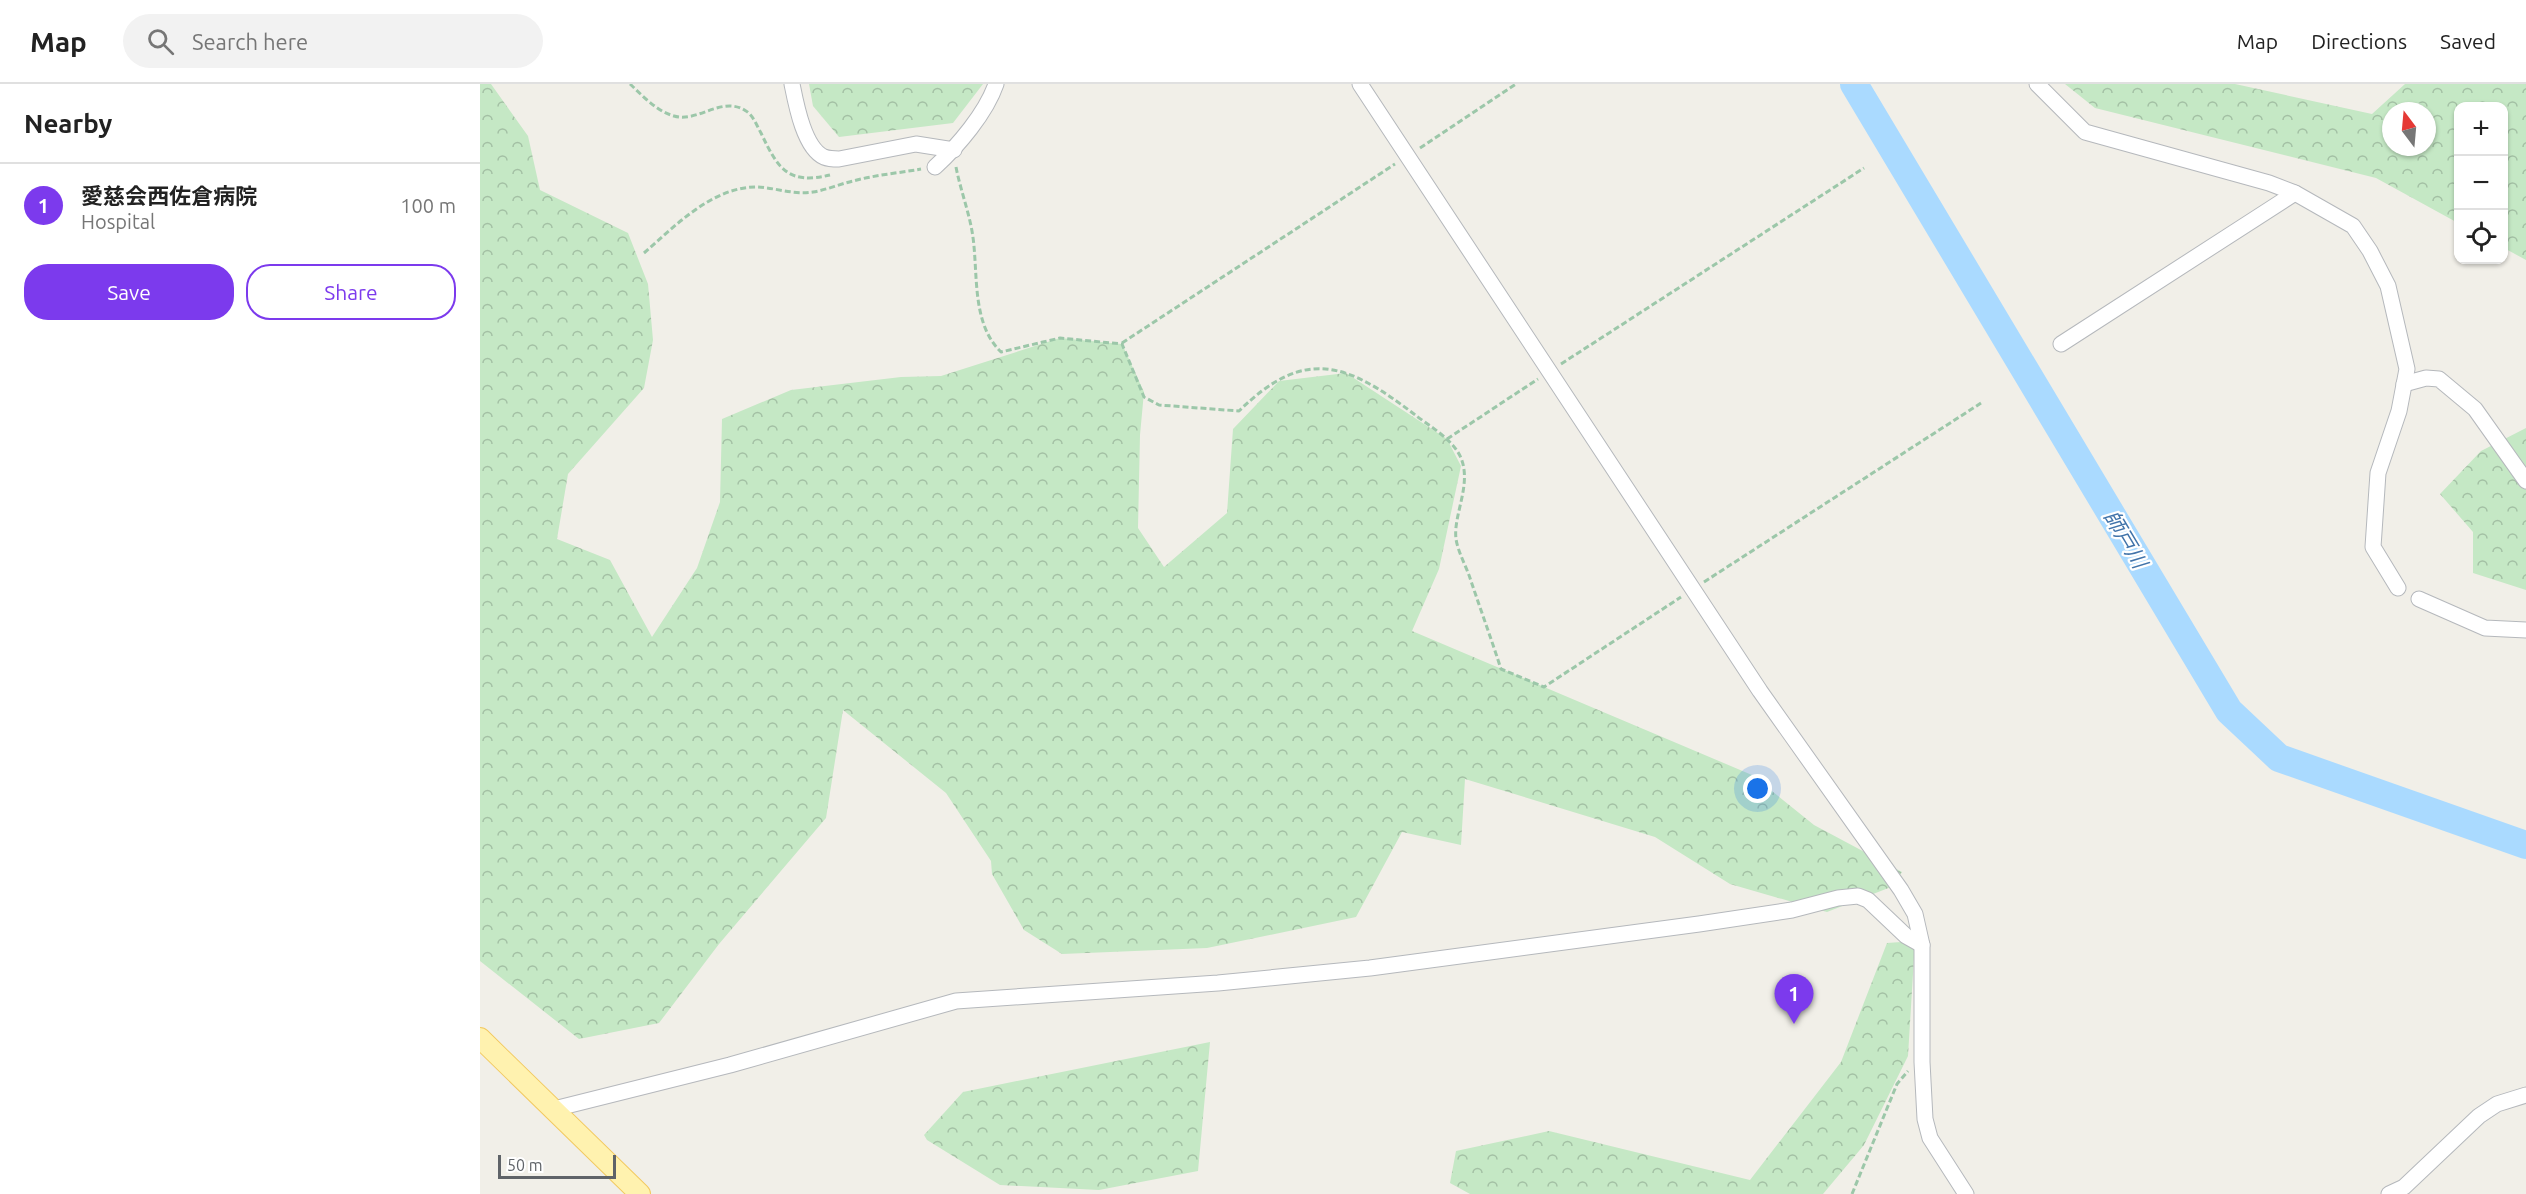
<!DOCTYPE html>
<html lang="en">
<head>
<meta charset="utf-8">
<style>
	:root { --surface:#fff; --page:#f2f2f2; --text:#222; --muted:#767676; --line:#e0e0e0; --accent:#7c3aed }
	body { margin:0; font-family:Ubuntu,"Noto Sans JP",sans-serif; background:var(--page); color:var(--text) }
	.controls { position:absolute; right:18px; top:18px; display:grid; overflow:hidden; border-radius:12px; box-shadow:0 2px 4px #0004 }
	.controls button { width:54px; height:54px; display:grid; place-items:center; padding:0; border:0; border-bottom:2px solid var(--line); background:var(--surface); color:var(--text); font:30px sans-serif }
	.compass { position:absolute; left:1902px; top:18px; width:54px; height:54px; border-radius:50%; background:var(--surface); box-shadow:0 2px 4px #0004; rotate:344deg }
	.scale { position:absolute; left:18px; bottom:15px; width:118px; box-sizing:border-box; padding-left:6px; border:3px solid #5f6368; border-top:0; font-size:16px; line-height:21px; white-space:nowrap; color:#5f6368; -webkit-text-stroke:4px #fff; paint-order:stroke }
	.you { position:absolute; left:1278px; top:705px; width:21px; height:21px; margin:-15px; border:4px solid #fff; border-radius:50%; background:#1a73e8; box-shadow:0 0 0 9px #1a73e833 }
	.badge { display:grid; place-items:center; width:39px; height:39px; border-radius:50%; background:var(--accent); color:#fff; font-size:20px; font-weight:700 }
	.pin { position:absolute; translate:-50% -50px; filter:drop-shadow(0 2px 3px #0008) }
	.pin::after { content:''; position:absolute; top:32px; width:21px; height:18px; background:inherit; clip-path:polygon(0 0,100% 0,50% 100%) }
	.list { margin:0; padding:0; list-style:none }
	h2 { display:flex; justify-content:space-between; align-items:center; height:78px; margin:0; padding:0 24px; font-size:26px }
	h2 small { font-size:20px; font-weight:400; color:var(--muted) }
	.list li { display:grid; grid-template-columns:39px 1fr auto; gap:18px; align-items:center; box-sizing:border-box; height:84px; padding:0 24px; border-top:2px solid var(--line) }
	.list b { display:block; font-size:22px; white-space:nowrap }
	.list p { margin:0; font-size:20px; white-space:nowrap; color:var(--muted) }
	.list em { font-size:20px; font-style:normal; color:var(--muted) }
	.actions { display:flex; gap:12px; padding:18px 24px }
	.actions a { flex:1; padding:14px 0; border:2px solid var(--accent); border-radius:24px; text-align:center; font-size:21px; color:var(--accent) }
	.actions .main { background:var(--accent); color:#fff }
	.icon { flex:none; width:33px; height:33px; fill:none; stroke:currentColor; stroke-width:2; stroke-linecap:round; stroke-linejoin:round }
	.map { position:relative; flex:none; width:2046px; height:1110px; overflow:hidden }
	header { display:flex; align-items:center; gap:36px; box-sizing:border-box; height:84px; padding:0 30px; background:var(--surface); border-bottom:2px solid var(--line) }
	header strong { font-size:28px }
	nav { display:flex; gap:33px; margin-inline-start:auto; font-size:21px }
	.search { width:420px; height:54px; background:var(--page); display:flex; align-items:center; gap:15px; box-sizing:border-box; padding:0 21px; border-radius:33px; color:var(--muted); font-size:22px }
	main { display:flex }
	aside { flex:1; background:var(--surface) }
	.map>svg:first-child { display:block }
	.forest { fill:url(#forest-crowns); fill-rule:evenodd }
	.lines { fill:none; stroke-linecap:round; stroke-linejoin:round }
	.river { stroke:#aadaff; stroke-width:28 }
	.minor-casing { stroke:#b5b8bc; stroke-width:17 }
	.major-casing { stroke:#f2c960; stroke-width:22 }
	.path { stroke:#9cc7a9; stroke-width:3; stroke-dasharray:6 3; stroke-linecap:butt }
	.minor { stroke:#fff; stroke-width:15 }
	.major { stroke:#fff2af; stroke-width:20 }
	.labels { text-anchor:middle; dominant-baseline:central; stroke-width:4.5; stroke-linejoin:round; paint-order:stroke }
	.water-label { font-size:21px; font-style:italic; fill:#4174aa; stroke:#fff }
</style>
</head>
<body>
<header>
<strong>Map</strong>
<div class="search"><svg class="icon" aria-label="search" viewBox="0 0 24 24"><circle cx="10" cy="10" r="6"/><path d="M15 15l6 6"/></svg>Search here</div>
<nav><a>Map</a><a>Directions</a><a>Saved</a></nav>
</header>
<main>
<aside>
<h2>Nearby<small></small></h2>
<ul class="list">
<li><span class="badge">1</span><div><b>愛慈会西佐倉病院</b><p>Hospital</p></div><em>100 m</em></li>
</ul>
<div class="actions"><a class="main">Save</a><a>Share</a></div>
</aside>
<div class="map">
<svg width="2046" height="1110" viewBox="0 0 2046 1110">
	<defs>
		<pattern id="forest-crowns" width="20" height="18" patternUnits="userSpaceOnUse" patternTransform="scale(1.5)"><rect width="20" height="18" fill="#c5e8c5"/><path d="M2 6a3 3 0 1 1 6 0M12 15a3 3 0 1 1 6 0" fill="none" stroke="#a3c0a4"/></pattern>
	</defs>
	<rect width="100%" height="100%" fill="#f1efe8"/>
	<g class="forest">
		<polygon points="0,0 11,0 48,52 60,106 148,149 168,200 173,256 164,304 88,390 77,455 130,476 172,553 217,484 240,418 242,335 311,306 421,293 461,292 580,254 642,260 664,308 660,351 658,444 684,483 747,429 753,345 799,297 866,289 967,355 981,382 959,485 932,547 1272,691 1334,741 1422,788 1411,803 1347,828 1250,800 1175,753 985,695 981,761 922,748 876,833 727,864 582,870 544,846 512,790 511,777 466,709 363,626 346,734 239,860 179,939 99,955 0,877"/>
		<polygon points="329,0 503,0 473,39 359,53 333,22"/>
		<path d="M1585,0h170l137,30 33,-30h121v176l-22,-12v-142h-46v117l-82,-45 -281,-70zM1911,27h36v36h-36z"/>
		<polygon points="2046,344 2046,506 1993,489 1993,448 1960,410 2001,367"/>
		<polygon points="1435,857 1428,972 1384,1061 1343,1110 990,1110 970,1099 976,1067 1069,1047 1270,1096 1361,978 1407,859"/>
		<polygon points="730,958 718,1087 619,1106 520,1101 447,1056 444,1051 483,1008"/>
	</g>
	<g class="lines">
		<polyline class="river" points="1374,0 1749,627 1799,674 2046,761"/>
		<defs>
			<g id="minor">
				<path d="M312,0c4,20 12,64 32,73 5,2 10,2 15,2l77,-15 38,6"/>
				<polyline points="880,0 1280,607 1421,806 1435,830 1442,861 1442,978 1445,1035 1450,1054 1486,1110"/>
				<polyline points="1557,0 1605,48 1789,99 1815,109 1873,142 1890,167 1908,202 1927,285 1919,327 1898,389 1893,463 1918,504"/>
				<path d="M455,83c23,-21 51,-54 61,-83"/>
				<polyline points="1581,260 1815,109"/>
				<polyline points="1924,300 1946,294 1959,295 1995,325 2046,397"/>
				<polyline points="1939,515 2005,544 2046,546"/>
				<polyline points="74,1025 250,981 476,917 738,899 890,884 1219,840 1312,826 1358,814 1378,812 1388,816 1426,852 1442,861"/>
				<polyline points="1909,1110 1924,1103 1999,1032 2017,1020 2046,1011"/>
			</g>
			<polyline id="major" points="0,954 160,1110"/>
		</defs>
		<use href="#minor" class="minor-casing"/>
		<use href="#major" class="major-casing"/>
		<g class="path">
			<path d="M150,0c13,12 26,27 44,32 24,7 48,-21 72,-5 7,4 11,15 15,22 17,36 27,52 69,42"/>
			<polyline points="940,64 1036,0"/>
			<path d="M476,83c4,21 12,42 16,64 7,39 -2,91 29,121l59,-14 62,6 22,53 15,8 80,6c66,-65 108,-48 175,3 15,12 39,25 47,44 11,27 -8,57 -5,81 2,13 10,27 14,39 10,30 21,60 31,91l43,18 137,-90"/>
			<path d="M164,169c31,-27 69,-67 114,-66 18,1 36,8 55,5 13,-2 27,-8 40,-11 22,-6 46,-8 68,-12"/>
			<polyline points="642,259 915,80"/>
			<polyline points="1081,280 1384,84"/>
			<polyline points="967,355 1058,295"/>
			<polyline points="1224,498 1501,319"/>
			<polyline points="1372,1110 1417,1000 1428,987"/>
		</g>
		<use href="#minor" class="minor"/>
		<use href="#major" class="major"/>
	</g>
	<g class="labels">
		<g class="water-label">
			<text transform="translate(1646 455) rotate(59)">師戸川</text>
		</g>
	</g>
</svg>
<div class="controls">
<button>+</button>
<button>−</button>
<button><svg class="icon" aria-label="locate" viewBox="0 0 24 24"><circle cx="12" cy="12" r="6"/><path d="M12 2v4M12 18v4M2 12h4M18 12h4"/></svg></button>
</div>
<svg class="compass" viewBox="-18 -18 36 36"><path d="M0-13l5 13h-10z" fill="#e53935"/><path d="M0 13l5-13h-10z" fill="#767676"/></svg>
<div class="scale">50 m</div>
<div class="you"></div>
<div class="pin badge" style="left:1314px;top:940px">1</div>
</div>
</main>
</body>
</html>
